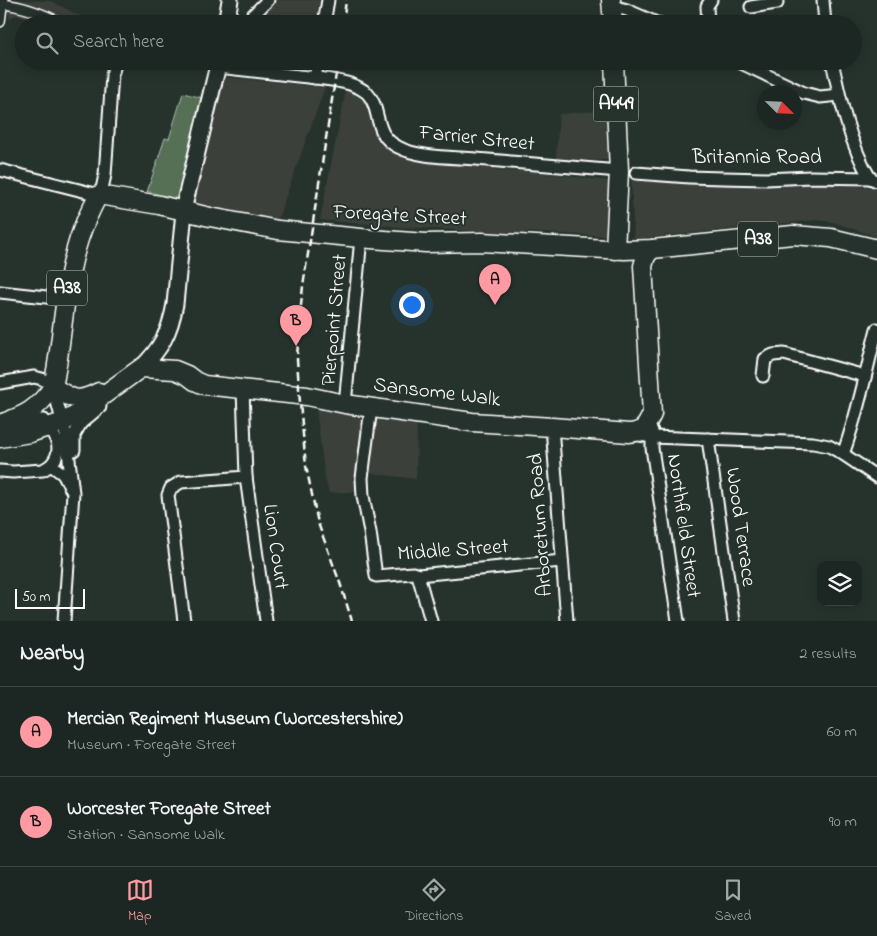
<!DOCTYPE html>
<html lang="en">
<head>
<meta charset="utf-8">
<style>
	:root { --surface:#1c2622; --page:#29322f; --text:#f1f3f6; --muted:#a0a5a5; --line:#3a4340; --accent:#ff9aa2 }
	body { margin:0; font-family:"Indie Flower",sans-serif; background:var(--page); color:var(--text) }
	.controls { position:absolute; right:15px; bottom:15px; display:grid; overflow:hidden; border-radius:10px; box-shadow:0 2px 12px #0003 }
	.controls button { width:45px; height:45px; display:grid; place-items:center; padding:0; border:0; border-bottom:1px solid var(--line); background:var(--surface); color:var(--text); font:25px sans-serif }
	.compass { position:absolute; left:757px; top:85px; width:45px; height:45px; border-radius:50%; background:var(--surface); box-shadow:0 2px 12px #0003; rotate:114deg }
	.scale { position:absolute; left:15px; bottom:12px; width:70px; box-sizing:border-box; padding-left:5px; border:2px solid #fff; border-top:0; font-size:14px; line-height:18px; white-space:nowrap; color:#fff; -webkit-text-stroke:4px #26332d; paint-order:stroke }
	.you { position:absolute; left:411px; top:304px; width:18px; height:18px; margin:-12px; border:4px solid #fff; border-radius:50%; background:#1a73e8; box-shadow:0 0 0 8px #1a73e833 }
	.badge { display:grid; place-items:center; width:32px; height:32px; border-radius:50%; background:var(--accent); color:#111; font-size:16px; font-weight:700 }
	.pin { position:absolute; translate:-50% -41px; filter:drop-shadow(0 1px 2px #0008) }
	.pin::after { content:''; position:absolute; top:26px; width:18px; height:15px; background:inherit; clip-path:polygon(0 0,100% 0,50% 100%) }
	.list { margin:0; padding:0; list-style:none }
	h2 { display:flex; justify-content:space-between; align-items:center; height:65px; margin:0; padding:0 20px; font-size:21px }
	h2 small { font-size:16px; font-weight:400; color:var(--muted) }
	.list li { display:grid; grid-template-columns:32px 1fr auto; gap:15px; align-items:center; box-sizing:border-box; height:90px; padding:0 20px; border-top:1px solid var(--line) }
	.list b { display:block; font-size:19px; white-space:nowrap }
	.list p { margin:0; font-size:16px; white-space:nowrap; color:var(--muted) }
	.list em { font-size:16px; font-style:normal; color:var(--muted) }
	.icon { flex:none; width:28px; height:28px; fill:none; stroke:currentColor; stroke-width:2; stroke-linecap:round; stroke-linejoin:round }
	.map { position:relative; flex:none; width:877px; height:621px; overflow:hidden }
	.search { position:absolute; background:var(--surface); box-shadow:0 2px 12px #0003; left:15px; right:15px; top:15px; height:55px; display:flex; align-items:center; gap:12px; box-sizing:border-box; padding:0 18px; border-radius:28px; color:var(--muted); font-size:19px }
	.sheet { height:245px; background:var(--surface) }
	nav { display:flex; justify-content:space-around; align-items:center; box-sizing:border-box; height:70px; border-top:1px solid var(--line); background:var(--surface); font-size:14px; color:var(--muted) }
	nav a { display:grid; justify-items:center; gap:2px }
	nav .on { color:var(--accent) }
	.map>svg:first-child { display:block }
	.built { fill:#3b403a }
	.green { fill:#567056; stroke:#aab8aa }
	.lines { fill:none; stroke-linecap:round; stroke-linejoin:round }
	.pedestrian-casing { stroke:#fff; stroke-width:12 }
	.minor-casing { stroke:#fff; stroke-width:15 }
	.secondary-casing { stroke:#fff; stroke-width:19 }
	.primary-casing { stroke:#fff; stroke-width:21 }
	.pedestrian { stroke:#26332d; stroke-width:9 }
	.minor { stroke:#26332d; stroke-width:11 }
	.secondary { stroke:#26332d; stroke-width:15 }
	.primary { stroke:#26332d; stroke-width:18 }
	.rail { stroke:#fff; stroke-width:2.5; stroke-dasharray:8 4; stroke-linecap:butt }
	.labels { text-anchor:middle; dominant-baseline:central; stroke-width:4; stroke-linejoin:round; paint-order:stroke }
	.shield { fill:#26332d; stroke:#bec2c0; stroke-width:1 }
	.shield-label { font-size:20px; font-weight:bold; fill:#fff }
	.street-label { font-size:21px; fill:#fff; stroke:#26332d }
</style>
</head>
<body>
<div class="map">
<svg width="877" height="621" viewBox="0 0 877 621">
	<rect width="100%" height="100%" fill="#26332d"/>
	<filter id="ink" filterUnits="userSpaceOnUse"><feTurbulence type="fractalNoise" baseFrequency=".02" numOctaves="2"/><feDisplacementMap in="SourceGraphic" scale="10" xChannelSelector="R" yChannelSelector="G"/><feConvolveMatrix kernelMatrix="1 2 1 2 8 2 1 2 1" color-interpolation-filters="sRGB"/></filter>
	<g filter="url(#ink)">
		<g class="built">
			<polygon points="7,0 51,1 95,24 47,24 17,15 13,16 10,20 6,4"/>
			<polygon points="272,0 332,0 326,24 246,24"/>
			<polygon points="236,61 316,61 313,73 235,62"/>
			<polygon points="224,77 325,87 277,221 262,219 191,201"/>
			<polygon points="346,90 366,101 370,107 375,132 385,145 398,155 423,162 494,167 495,171 526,171 610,181 606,236 525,232 525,233 517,233 401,227 320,220"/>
			<polygon points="610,110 613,158 609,160 578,160 556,158 559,114"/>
			<polygon points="631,179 730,184 807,181 877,188 877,237 833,222 817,220 634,239"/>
			<polygon points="316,409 417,424 416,479 370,473 368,491 329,493 325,478"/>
		</g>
		<polygon class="green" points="183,93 207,99 179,200 150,192 147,192 165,138 169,139"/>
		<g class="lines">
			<defs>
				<g id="pedestrian">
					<path d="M2,4c22,2 42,10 61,20"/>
					<polyline points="0,22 3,0"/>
				</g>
				<g id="minor">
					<polyline points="823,0 825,24"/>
					<polyline points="612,6 627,10 659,24"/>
					<polyline points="751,7 777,3 777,0"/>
					<polyline points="244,24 268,0"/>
					<polyline points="324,24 328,0"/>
					<polyline points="708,24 707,6 711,0"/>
					<polyline points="737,61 804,93 820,97 839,95"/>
					<path d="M832,61c8,38 18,84 38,117"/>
					<path d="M218,67c27,3 53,6 80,9 17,2 36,3 52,8 6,2 12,5 17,9 15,15 5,41 31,54 20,11 55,10 78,12 48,4 96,8 143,12"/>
					<polyline points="315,78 318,61"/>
					<polyline points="0,170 99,195 102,189 105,175 112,75 116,61"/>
					<polyline points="636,173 689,177 723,178 766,179 810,177 870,178 877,181"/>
					<polyline points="0,292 65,299"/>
					<polyline points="763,376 765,359 773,355 784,354 865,376"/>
					<polyline points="0,383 34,377 42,379 54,385"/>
					<polyline points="53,387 66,435 73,493 64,621"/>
					<polyline points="345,404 361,238"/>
					<polyline points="371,408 362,478 363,496 370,532 376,576 413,573 418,575 562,561"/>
					<path d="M10,425l17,-2 9,-3h8c10,15 22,28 7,45"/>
					<polyline points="552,427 567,621"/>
					<polyline points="652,431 652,448 678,621"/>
					<polyline points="634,434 652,437 813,443 829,446 843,454 877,477"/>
					<polyline points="708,439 734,621"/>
					<polyline points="74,450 74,435 81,423 100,407"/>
					<path d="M843,454c15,-40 23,-83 34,-125"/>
					<polyline points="0,471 13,472 43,470 51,465 63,474 71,489"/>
					<polyline points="246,477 266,621"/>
					<polyline points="418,575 431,621"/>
					<polyline points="184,621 168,495 171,488 181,482 246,477 243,389"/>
				</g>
				<g id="secondary">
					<polyline points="226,24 230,0"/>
					<path d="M141,368c20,-19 29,-36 34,-64l10,-102 34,-141"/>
				</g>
				<g id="primary">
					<polyline points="611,0 613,24"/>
					<polyline points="614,61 619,171 615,250"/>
					<path d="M53,387c21,13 24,16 46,5"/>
					<path d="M0,424c25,-9 37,-14 53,-37 12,-57 10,-115 34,-169 4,-8 7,-16 12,-23l60,10 51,12 68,13 93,9 55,4 56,-1 142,8 28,-1 141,-14 38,3 46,11"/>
					<path d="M0,438l30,-5 33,-11 13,-7 65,-47 34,2 12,5 8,6 9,4 103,11 38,8 127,18 80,5 77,6c14,-1 17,-6 23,-19l-9,-148 3,-10 6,-7"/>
				</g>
			</defs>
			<use href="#pedestrian" class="pedestrian-casing"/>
			<use href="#minor" class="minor-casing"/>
			<use href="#secondary" class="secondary-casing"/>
			<use href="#primary" class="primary-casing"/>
			<use href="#pedestrian" class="pedestrian"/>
			<use href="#minor" class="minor"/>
			<use href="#secondary" class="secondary"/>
			<use href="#primary" class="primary"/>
			<g class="rail">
				<polyline points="343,24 346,0"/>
				<polyline points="338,61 303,286 299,324 297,359 300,403 306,466 318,523 340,583 352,621"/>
			</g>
		</g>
	</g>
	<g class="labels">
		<g class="shield">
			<rect x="593.5" y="86.5" width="45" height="35" rx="4"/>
			<rect x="738" y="221.5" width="40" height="35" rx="4"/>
			<rect x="47" y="270.5" width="40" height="35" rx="4"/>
		</g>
		<g class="shield-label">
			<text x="616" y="104">A449</text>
			<text x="758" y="239">A38</text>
			<text x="67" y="288">A38</text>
		</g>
		<g class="street-label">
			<text transform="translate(477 139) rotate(6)">Farrier Street</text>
			<text x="757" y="158">Britannia Road</text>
			<text transform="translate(400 216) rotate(3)">Foregate Street</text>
			<text transform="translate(335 320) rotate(-85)">Pierpoint Street</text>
			<text transform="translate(437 393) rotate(7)">Sansome Walk</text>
			<text transform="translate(541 525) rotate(-94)">Arboretum Road</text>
			<text transform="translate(683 526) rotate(82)">Northfield Street</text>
			<text transform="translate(740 527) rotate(82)">Wood Terrace</text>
			<text transform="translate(275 547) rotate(82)">Lion Court</text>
			<text transform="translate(453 551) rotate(-4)">Middle Street</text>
		</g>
	</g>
</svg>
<div class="controls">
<button><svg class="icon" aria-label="layers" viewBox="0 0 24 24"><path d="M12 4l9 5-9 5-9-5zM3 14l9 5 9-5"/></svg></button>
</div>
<svg class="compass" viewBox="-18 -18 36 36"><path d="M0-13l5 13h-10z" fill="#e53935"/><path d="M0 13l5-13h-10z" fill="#a0a5a5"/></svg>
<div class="scale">50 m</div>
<div class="you"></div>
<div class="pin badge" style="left:495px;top:305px">A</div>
<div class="pin badge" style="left:296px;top:346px">B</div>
<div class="search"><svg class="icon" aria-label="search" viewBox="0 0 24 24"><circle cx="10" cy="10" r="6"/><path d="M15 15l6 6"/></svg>Search here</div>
</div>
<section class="sheet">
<h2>Nearby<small>2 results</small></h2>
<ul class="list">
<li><span class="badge">A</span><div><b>Mercian Regiment Museum (Worcestershire)</b><p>Museum · Foregate Street</p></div><em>60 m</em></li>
<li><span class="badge">B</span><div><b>Worcester Foregate Street</b><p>Station · Sansome Walk</p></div><em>90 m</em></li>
</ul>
</section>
<nav>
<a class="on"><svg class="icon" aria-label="map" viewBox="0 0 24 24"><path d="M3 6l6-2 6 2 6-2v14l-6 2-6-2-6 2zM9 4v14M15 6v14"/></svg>Map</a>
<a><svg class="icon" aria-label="directions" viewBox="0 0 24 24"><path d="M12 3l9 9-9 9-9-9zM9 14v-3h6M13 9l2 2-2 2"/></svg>Directions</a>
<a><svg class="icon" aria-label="saved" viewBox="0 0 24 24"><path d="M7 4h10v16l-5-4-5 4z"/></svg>Saved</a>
</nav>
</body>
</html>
